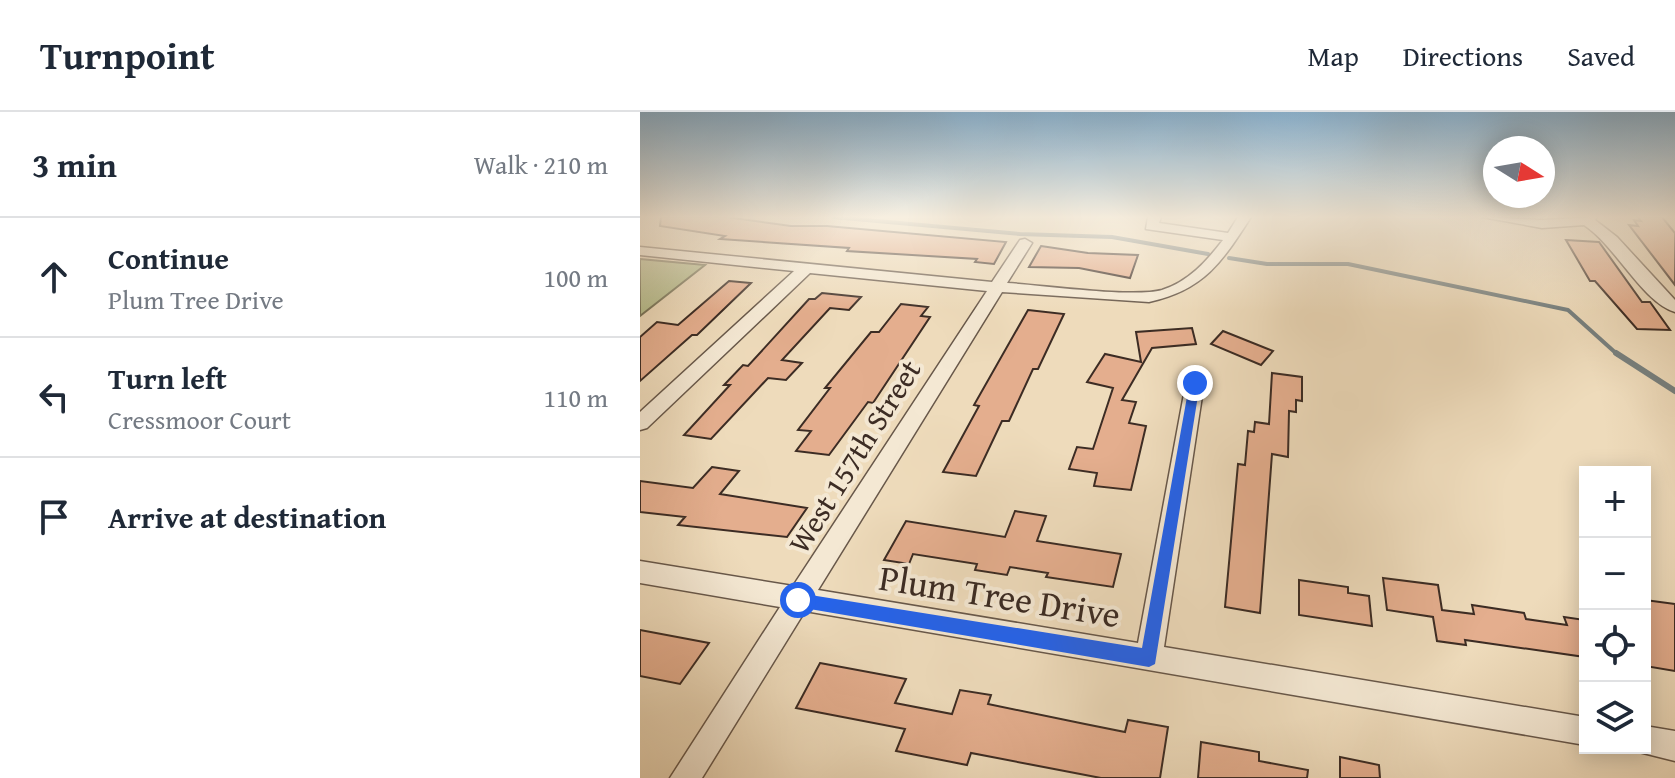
<!DOCTYPE html>
<html lang="en">
<head>
<meta charset="utf-8">
<style>
	:root { --surface:#fff; --page:#f6f6f7; --text:#1f2937; --muted:#747a83; --line:#e0e1e3 }
	body { margin:0; font-family:"Gentium Book Plus",serif; background:var(--page); color:var(--text) }
	.controls { position:absolute; right:24px; bottom:24px; display:grid; overflow:hidden; border-radius:0px; box-shadow:0 4px 20px #0003 }
	.controls button { width:72px; height:72px; display:grid; place-items:center; padding:0; border:0; border-bottom:2px solid var(--line); background:var(--surface); color:var(--text); font:40px sans-serif }
	.compass { position:absolute; left:843px; top:24px; width:72px; height:72px; border-radius:50%; background:var(--surface); box-shadow:0 4px 20px #0003; rotate:101deg }
	.stop { position:absolute; width:24px; height:24px; margin:-18px; border:6px solid #2563eb; border-radius:50%; background:#fff }
	.stop.end { background:#2563eb; border-color:#fff; box-shadow:0 2px 8px #0008 }
	.list { margin:0; padding:0; list-style:none }
	h2 { display:flex; justify-content:space-between; align-items:center; height:104px; margin:0; padding:0 32px; font-size:34px }
	h2 small { font-size:26px; font-weight:400; color:var(--muted) }
	.list li { display:grid; grid-template-columns:52px 1fr auto; gap:24px; align-items:center; box-sizing:border-box; height:120px; padding:0 32px; border-top:2px solid var(--line) }
	.list b { display:block; font-size:30px; white-space:nowrap }
	.list p { margin:0; font-size:26px; white-space:nowrap; color:var(--muted) }
	.list em { font-size:26px; font-style:normal; color:var(--muted) }
	.icon { flex:none; width:44px; height:44px; fill:none; stroke:currentColor; stroke-width:2; stroke-linecap:round; stroke-linejoin:round }
	.map { position:relative; flex:none; width:1035px; height:666px; overflow:hidden }
	header { display:flex; align-items:center; gap:48px; box-sizing:border-box; height:112px; padding:0 40px; background:var(--surface); border-bottom:2px solid var(--line) }
	header strong { font-size:38px }
	nav { display:flex; gap:44px; margin-inline-start:auto; font-size:28px }
	main { display:flex }
	aside { flex:1; background:var(--surface) }
	.map>svg:first-child { display:block }
	.green { fill:#b9c090; stroke:#7a765a; stroke-width:2 }
	.lines { fill:none; stroke-linecap:round; stroke-linejoin:round }
	.stream-far1 { stroke:#77807f; stroke-width:4 }
	.stream { stroke:#77807f; stroke-width:6 }
	.building { fill:#e4ae8e; stroke:#3c2c24; stroke-width:2 }
	.minor-casing { stroke:#68584a; stroke-width:3 }
	.minor { fill:#f4e8d3; fill-rule:evenodd }
	.route { fill:#2563eb }
	.labels { text-anchor:middle; dominant-baseline:central; stroke-width:8; stroke-linejoin:round; paint-order:stroke }
	.street-label { font-size:30px; fill:#3c2c24; stroke:#f4e8d3 }
	.near-street-label { font-size:36px; fill:#3c2c24; stroke:#f4e8d3 }
</style>
</head>
<body>
<header>
<strong>Turnpoint</strong>
<nav><a>Map</a><a>Directions</a><a>Saved</a></nav>
</header>
<main>
<aside>
<h2>3 min<small>Walk · 210 m</small></h2>
<ul class="list">
<li><svg class="icon" aria-label="ahead" viewBox="0 0 24 24"><path d="M12 20V5M6 11l6-6 6 6"/></svg><div><b>Continue</b><p>Plum Tree Drive</p></div><em>100 m</em></li>
<li><svg class="icon" aria-label="left" viewBox="0 0 24 24"><path d="M17 20v-9H6M10 6l-5 5 5 5"/></svg><div><b>Turn left</b><p>Cressmoor Court</p></div><em>110 m</em></li>
<li><svg class="icon" aria-label="arrive" viewBox="0 0 24 24"><path d="M6 21V4h12l-3 4 3 4H6"/></svg><div><b>Arrive at destination</b></div></li>
</ul>
</aside>
<div class="map">
<svg width="1035" height="666" viewBox="0 0 1035 666">
	<rect width="100%" height="100%" fill="#eedbbb"/>
	<filter id="stains"><feTurbulence type="fractalNoise" baseFrequency=".0025" numOctaves="4"/><feColorMatrix values="0 0 0 0 .2 0 0 0 0 .09 0 0 0 0 .02 0 0 0 .5 -.17"/></filter>
	<radialGradient id="worn" r=".72"><stop offset=".6" stop-color="#630" stop-opacity="0"/><stop offset="1" stop-color="#630" stop-opacity=".3"/></radialGradient>
	<polygon class="green" points="0,147 65,153 0,204"/>
	<g class="lines">
		<g class="stream-far1">
			<polyline points="193,105 380,122 472,125 568,142"/>
			<polyline points="589,146 627,152 708,152 928,198 978,243"/>
		</g>
		<polyline class="stream" points="976,241 1035,279"/>
	</g>
	<g class="building">
		<polygon points="21,105 87,105 151,114 187,114 366,130 354,152 335,150 337,147 207,139 209,136 80,127 85,124 20,114"/>
		<polygon points="998,105 1022,105 1035,121 1035,173 989,113 998,114 994,108 1001,109"/>
		<polygon points="926,128 959,130 1002,190 1010,190 1030,218 997,217 955,169 950,169"/>
		<polygon points="401,134 448,141 498,143 490,166 439,156 389,155"/>
		<polygon points="89,169 111,171 57,223 52,223 0,269 0,225 17,210 38,213"/>
		<polygon points="182,181 221,185 209,198 190,196 142,248 162,251 146,268 128,266 71,327 44,323 90,273 84,273 103,253 108,254 169,187 175,187"/>
		<polygon points="261,192 288,195 281,204 290,205 233,291 228,290 189,343 156,339 171,319 158,318 190,276 185,276 231,220 239,220"/>
		<polygon points="388,198 424,202 398,257 393,257 369,309 362,309 336,364 303,360 339,294 334,293"/>
		<polygon points="552,216 556,232 512,236 482,288 496,290 489,311 506,314 491,378 454,374 457,361 429,357 437,335 453,337 473,276 447,270 465,242 501,250 496,220"/>
		<polygon points="583,219 633,239 621,253 571,232"/>
		<polygon points="632,261 662,265 662,289 656,288 656,300 649,299 648,345 632,342 620,501 585,495 598,352 605,353 608,319 614,320 615,310 629,312"/>
		<polygon points="72,355 99,359 80,382 167,396 147,425 38,413 45,405 0,400 0,369 53,376"/>
		<polygon points="375,399 406,404 397,429 481,442 473,475 406,465 408,461 370,455 367,463 335,458 337,452 273,442 269,452 244,448 266,409 365,425"/>
		<polygon points="743,466 798,473 802,498 834,502 832,493 884,501 886,507 927,513 924,505 945,508 945,545 825,528 826,533 797,529 793,505 747,498"/>
		<polygon points="659,468 708,475 708,481 729,484 732,514 659,503"/>
		<polygon points="1005,488 1035,492 1035,559 1005,554"/>
		<polygon points="0,518 69,531 40,572 0,564"/>
		<polygon points="180,551 266,567 255,591 312,602 320,578 351,583 348,592 445,612 485,620 488,608 528,615 520,666 461,666 331,641 327,653 256,639 265,617 156,596"/>
		<polygon points="561,630 619,640 619,649 668,658 667,666 558,666"/>
		<polygon points="700,645 739,653 740,666 700,666"/>
	</g>
	<g class="lines">
		<defs>
			<g id="minor">
				<path d="M508,105h13l-2,6 69,10 10,-16h13c-29,45 -47,73 -102,85l-147,-10 -184,298 320,53 48,-260 9,-6 9,6 -40,264 421,70v28l-780,-134 -103,167h-32l110,-171 -140,-24v-22l153,25 194,-295 -177,-18 -163,155 -7,2v-18l154,-141 -154,-16v-8l352,35 28,-42 5,-1 7,4 -25,40c36,2 125,15 155,7 26,-8 45,-29 61,-50l-77,-11z"/>
				<path d="M842,105l60,3 55,-3 -2,3 22,17 58,63v12c-33,-10 -59,-66 -91,-87l-42,3z"/>
				<polygon points="1005,614 1035,619 1035,649 995,639 993,636 1005,636"/>
			</g>
		</defs>
		<use href="#minor" class="minor-casing"/>
		<use href="#minor" class="minor"/>
	</g>
	<linearGradient id="sky" x2="0" y2="1"><stop stop-color="#8bb6d6"/><stop offset="0.53" stop-color="#f7efe0"/><stop offset="1" stop-color="#f7efe0" stop-opacity="0"/></linearGradient>
	<rect width="1035" height="198" fill="url(#sky)"/>
	<polygon class="route" points="550,268 560,271 515,552 509,555 152,494 152,483 158,481 502,536"/>
	<g class="labels">
		<g class="street-label">
			<text transform="translate(214 344) rotate(-58)">West 157th Street</text>
		</g>
		<g class="near-street-label">
			<text transform="translate(360 483) rotate(9)">Plum Tree Drive</text>
		</g>
	</g>
	<rect width="100%" height="100%" filter="url(#stains)"/>
	<rect width="100%" height="100%" fill="url(#worn)"/>
</svg>
<div class="controls">
<button>+</button>
<button>−</button>
<button><svg class="icon" aria-label="locate" viewBox="0 0 24 24"><circle cx="12" cy="12" r="6"/><path d="M12 2v4M12 18v4M2 12h4M18 12h4"/></svg></button>
<button><svg class="icon" aria-label="layers" viewBox="0 0 24 24"><path d="M12 4l9 5-9 5-9-5zM3 14l9 5 9-5"/></svg></button>
</div>
<svg class="compass" viewBox="-18 -18 36 36"><path d="M0-13l5 13h-10z" fill="#e53935"/><path d="M0 13l5-13h-10z" fill="#747a83"/></svg>
<div class="stop" style="left:158px;top:488px"></div>
<div class="stop end" style="left:555px;top:271px"></div>
</div>
</main>
</body>
</html>
